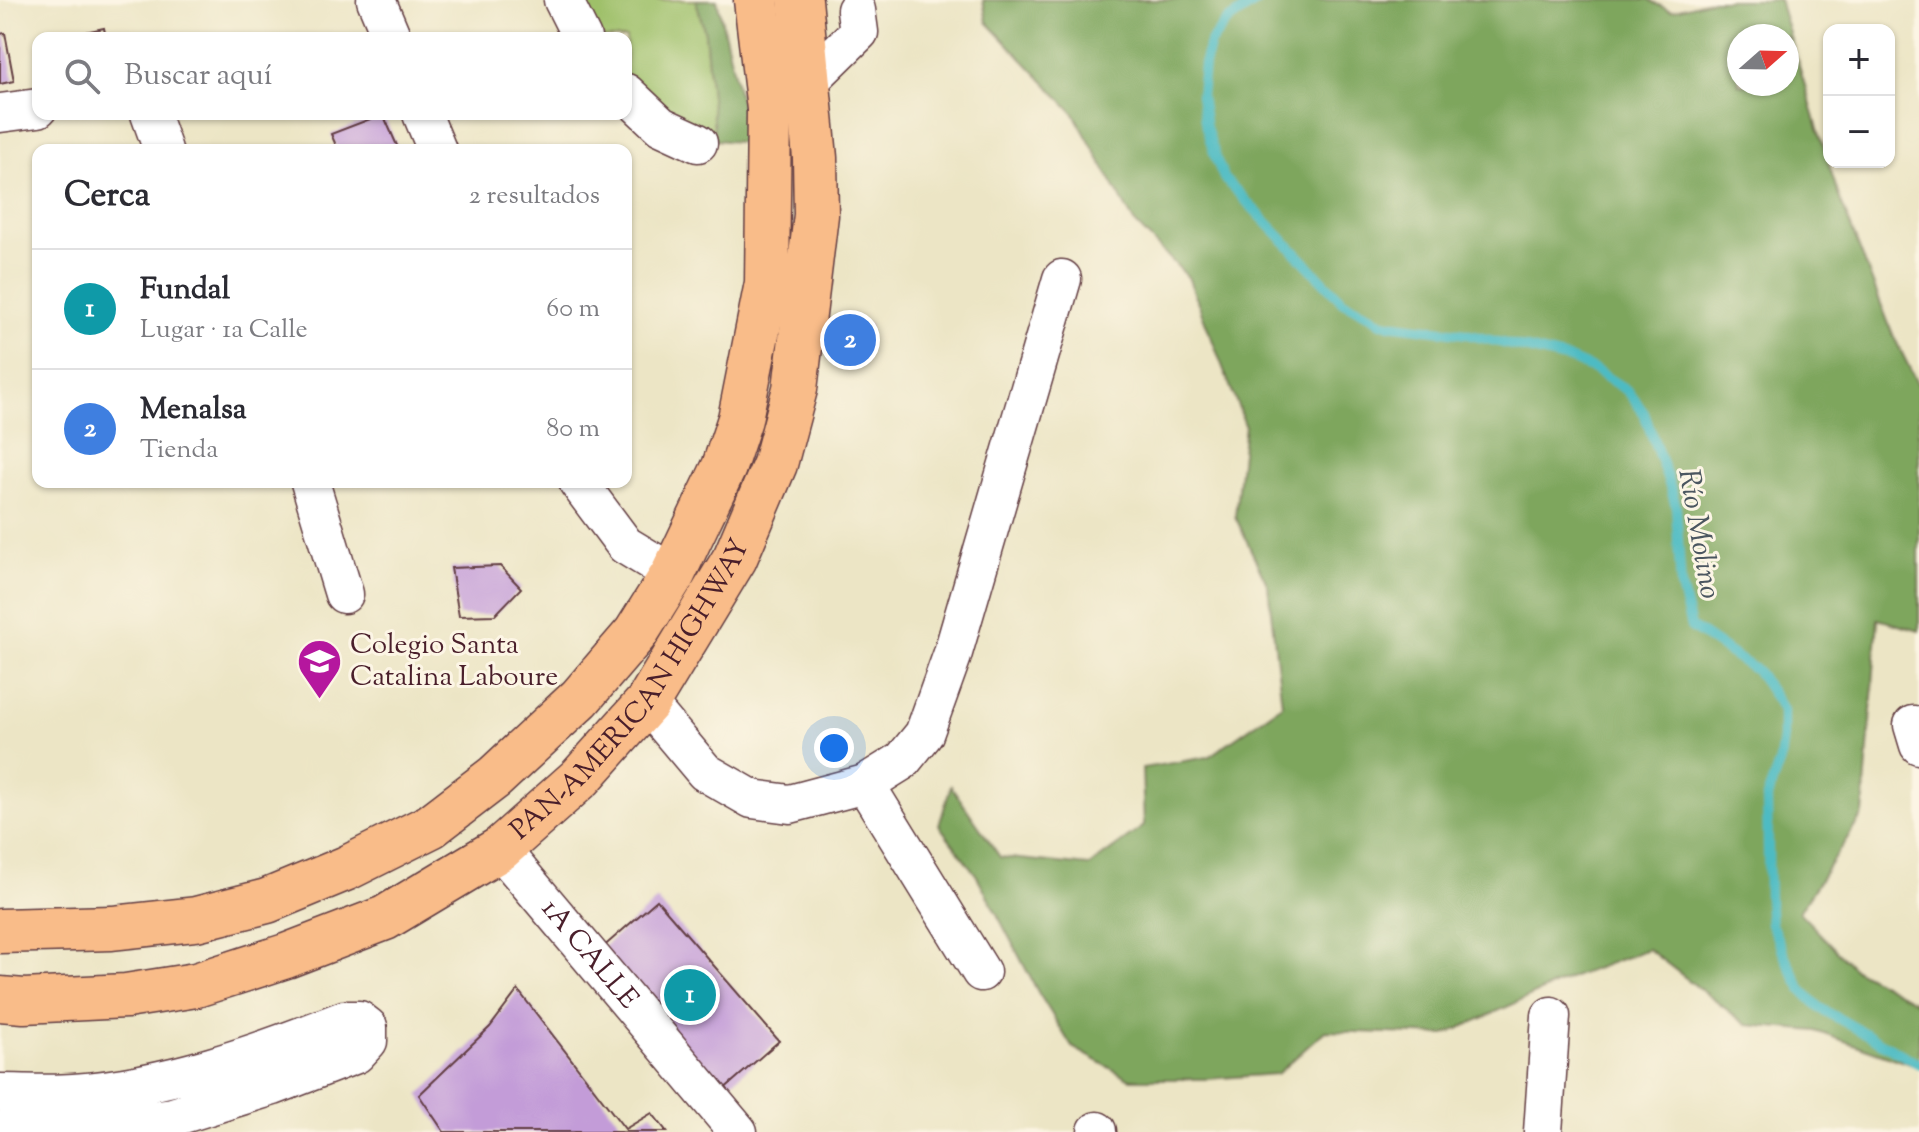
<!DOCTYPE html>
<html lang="es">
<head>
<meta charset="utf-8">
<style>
	:root { --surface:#fff; --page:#f7f7f7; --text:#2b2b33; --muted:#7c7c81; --line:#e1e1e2; --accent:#b5179e }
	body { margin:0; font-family:"Sorts Mill Goudy",serif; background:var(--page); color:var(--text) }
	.controls { position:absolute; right:24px; top:24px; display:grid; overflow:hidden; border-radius:16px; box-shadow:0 2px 6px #0004 }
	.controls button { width:72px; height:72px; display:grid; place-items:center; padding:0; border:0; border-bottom:2px solid var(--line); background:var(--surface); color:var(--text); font:40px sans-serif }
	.compass { position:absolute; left:1727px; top:24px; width:72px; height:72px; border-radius:50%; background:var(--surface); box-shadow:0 2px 6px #0004; rotate:70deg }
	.you { position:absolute; left:834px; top:748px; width:28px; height:28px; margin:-20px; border:6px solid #fff; border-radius:50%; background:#1a73e8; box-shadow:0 0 0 12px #1a73e833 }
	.badge { display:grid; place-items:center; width:52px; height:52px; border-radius:50%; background:var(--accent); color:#fff; font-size:26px; font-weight:700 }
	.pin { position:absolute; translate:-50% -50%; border:4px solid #fff; box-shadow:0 2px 8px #0006 }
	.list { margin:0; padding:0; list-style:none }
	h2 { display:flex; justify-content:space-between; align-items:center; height:104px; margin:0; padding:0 32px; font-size:34px }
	h2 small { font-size:26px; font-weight:400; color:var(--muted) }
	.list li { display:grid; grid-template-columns:52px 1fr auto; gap:24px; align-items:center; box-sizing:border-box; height:120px; padding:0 32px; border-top:2px solid var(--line) }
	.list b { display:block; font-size:30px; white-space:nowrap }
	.list p { margin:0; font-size:26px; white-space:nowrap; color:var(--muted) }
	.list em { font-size:26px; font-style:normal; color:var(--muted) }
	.icon { flex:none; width:44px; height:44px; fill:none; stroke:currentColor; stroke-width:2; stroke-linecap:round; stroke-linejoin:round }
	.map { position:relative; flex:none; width:1919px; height:1132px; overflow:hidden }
	.search { position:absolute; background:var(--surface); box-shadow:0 2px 6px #0004; left:32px; top:32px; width:600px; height:88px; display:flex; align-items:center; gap:20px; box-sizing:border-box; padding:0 28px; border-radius:16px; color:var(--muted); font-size:30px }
	.panel { position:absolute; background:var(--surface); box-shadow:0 2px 6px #0004; left:32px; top:144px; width:600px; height:344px; border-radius:16px }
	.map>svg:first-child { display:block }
	.green { fill:#9ec069; stroke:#74704a; stroke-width:2 }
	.forest { fill:#7ea65d; stroke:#646244; stroke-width:2; fill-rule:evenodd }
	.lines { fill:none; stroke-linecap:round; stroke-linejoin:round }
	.stream { stroke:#4dbbc3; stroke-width:10 }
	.building { fill:#c39cd8 }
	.minor-casing { stroke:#623d42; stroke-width:41 }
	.highway-casing { stroke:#623d42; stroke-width:47 }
	.minor { stroke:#fff; stroke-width:38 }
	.highway { stroke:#f9bc89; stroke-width:44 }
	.labels { text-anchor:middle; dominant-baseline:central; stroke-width:6; stroke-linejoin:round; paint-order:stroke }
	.poi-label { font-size:28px; fill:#4a1f2b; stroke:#fcf5e5; text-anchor:start }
	.street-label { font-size:28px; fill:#4a1f2b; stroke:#fcf5e5 }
	.water-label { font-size:30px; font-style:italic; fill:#4b5660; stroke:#fcf5e5 }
</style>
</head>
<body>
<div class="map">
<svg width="1919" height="1132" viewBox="0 0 1919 1132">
	<rect width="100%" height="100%" fill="#fcf5e5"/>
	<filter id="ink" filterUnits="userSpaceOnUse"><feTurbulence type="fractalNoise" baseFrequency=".0125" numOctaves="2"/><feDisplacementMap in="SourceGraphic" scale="16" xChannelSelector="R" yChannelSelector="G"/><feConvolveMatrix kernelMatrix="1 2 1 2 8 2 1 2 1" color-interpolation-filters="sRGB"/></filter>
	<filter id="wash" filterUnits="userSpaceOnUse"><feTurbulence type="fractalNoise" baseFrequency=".006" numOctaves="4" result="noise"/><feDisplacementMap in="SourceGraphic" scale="32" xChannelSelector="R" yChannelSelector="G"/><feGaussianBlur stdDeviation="1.8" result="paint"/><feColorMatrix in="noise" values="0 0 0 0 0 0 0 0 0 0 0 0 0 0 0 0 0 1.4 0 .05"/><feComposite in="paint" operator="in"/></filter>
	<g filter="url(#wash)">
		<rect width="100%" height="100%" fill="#ece5c5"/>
		<polygon class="green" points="576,0 696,0 705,33 715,140 626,81 626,38 597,38"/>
		<g class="forest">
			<polygon points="696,0 717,0 750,143 715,140 705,33"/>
			<path d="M983,0h665l23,11 43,-11h65l59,194 56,143 25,50v244l-41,-12 -15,195 -64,98 54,56 66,36v63l-103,-36 -69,-6 -99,-76 -75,28 -128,58 -120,-4 -48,43 -71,5h-76l-58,-32 -34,-55 -61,-116 -38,-51 12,-39 49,71 89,9 55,-40 -2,-58 66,-11 74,-52 -14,-119 -33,-70 10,-91 -57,-148 -54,-55 -61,-110 -86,-90zM1787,36v48h-48v-48z"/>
		</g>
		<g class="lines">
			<polyline class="stream" points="1259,0 1226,22 1210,43 1204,64 1201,96 1206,127 1216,159 1224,178 1343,302 1370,315 1381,323 1466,334 1572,360 1595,370 1628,391 1644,413 1672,492 1676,507 1681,587 1691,627 1757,671 1783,710 1783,737 1780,761 1767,797 1769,898 1771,924 1788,963 1802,990 1820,1008 1919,1064"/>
		</g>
		<g id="blocks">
			<g class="building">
				<polygon points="104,28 106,38 62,38 62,37"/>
				<polygon points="5,33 14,81 0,84 0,34"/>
				<polygon points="383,114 399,150 338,150 331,134"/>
				<polygon points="841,316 870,325 859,363 830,354"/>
				<polygon points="500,566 521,588 495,615 459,616 451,568"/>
				<polygon points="657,900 779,1041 723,1090 601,949"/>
				<polygon points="518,990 625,1129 652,1113 667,1132 444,1132 419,1095 490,1027"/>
			</g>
		</g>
	</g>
	<g filter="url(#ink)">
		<use href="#blocks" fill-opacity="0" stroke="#623d42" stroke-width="2"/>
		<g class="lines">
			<defs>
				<g id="minor">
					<polyline points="376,0 392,38"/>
					<polyline points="563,0 582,38"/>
					<polyline points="808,82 859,32 856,10"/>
					<polyline points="626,93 661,126 698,143"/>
					<polyline points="0,113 38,108"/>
					<polyline points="150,114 163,150"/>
					<polyline points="422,114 437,150"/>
					<polyline points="310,482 344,594"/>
					<polyline points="578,482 625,545 673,574"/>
					<polyline points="647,703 705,772 752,799 790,804 865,784 902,761 924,734 952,656 1062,279"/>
					<polyline points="1913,725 1919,745"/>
					<polyline points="865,784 981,972"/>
					<path id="s1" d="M500,849l238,283"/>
					<path d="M0,1093c24,0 49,2 74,0 94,-7 183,-39 270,-73h15l9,7v14l-12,13 -83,32 -100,31 -89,12 -84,2"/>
					<polyline points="1097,1132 1097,1131"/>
					<polyline points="1543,1132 1551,1016"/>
				</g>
				<g id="highway">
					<polyline points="0,931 112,928 196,919 267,901 347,868 431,826 495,777 580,698 636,633 673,574 724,467 740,419 767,283 769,109 756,0"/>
					<path id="s2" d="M0,999l24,2 102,-5 70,-11 90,-29 99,-38 115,-69 81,-72 66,-74 88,-145 40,-94 20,-75 21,-174 -1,-57 -15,-158"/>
				</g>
			</defs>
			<use href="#minor" class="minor-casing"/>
			<use href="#highway" class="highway-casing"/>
			<use href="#minor" class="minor"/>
			<use href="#highway" class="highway"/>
		</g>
	</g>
	<defs>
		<symbol id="university-pin" viewBox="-11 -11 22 30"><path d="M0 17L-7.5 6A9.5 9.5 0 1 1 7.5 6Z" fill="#b5179e" stroke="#fcf5e5"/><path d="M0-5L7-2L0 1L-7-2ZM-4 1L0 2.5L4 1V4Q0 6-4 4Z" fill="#fff"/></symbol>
	</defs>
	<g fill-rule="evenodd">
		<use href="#university-pin" x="294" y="636" width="51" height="69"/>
	</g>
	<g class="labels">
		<g class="poi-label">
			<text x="350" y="646">Colegio Santa<tspan x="350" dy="32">Catalina Laboure</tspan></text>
		</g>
		<g class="street-label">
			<text stroke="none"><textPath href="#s2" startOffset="740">PAN-AMERICAN HIGHWAY</textPath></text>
			<text stroke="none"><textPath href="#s1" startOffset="138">1A CALLE</textPath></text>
		</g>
		<g class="water-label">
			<text transform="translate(1698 534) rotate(80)">Río Molino</text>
		</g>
	</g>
</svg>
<div class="controls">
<button>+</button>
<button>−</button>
</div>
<svg class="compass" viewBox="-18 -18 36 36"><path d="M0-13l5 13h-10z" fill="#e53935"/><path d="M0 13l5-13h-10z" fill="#7c7c81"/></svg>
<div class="you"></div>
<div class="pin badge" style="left:690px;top:995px;background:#0f9aa8">1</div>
<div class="pin badge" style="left:850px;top:340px;background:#3f7fe0">2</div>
<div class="search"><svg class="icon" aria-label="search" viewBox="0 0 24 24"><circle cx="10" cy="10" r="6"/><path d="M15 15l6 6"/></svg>Buscar aquí</div>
<section class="panel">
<h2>Cerca<small>2 resultados</small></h2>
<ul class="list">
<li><span class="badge" style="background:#0f9aa8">1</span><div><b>Fundal</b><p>Lugar · 1a Calle</p></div><em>60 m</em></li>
<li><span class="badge" style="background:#3f7fe0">2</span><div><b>Menalsa</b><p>Tienda</p></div><em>80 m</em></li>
</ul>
</section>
</div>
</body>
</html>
